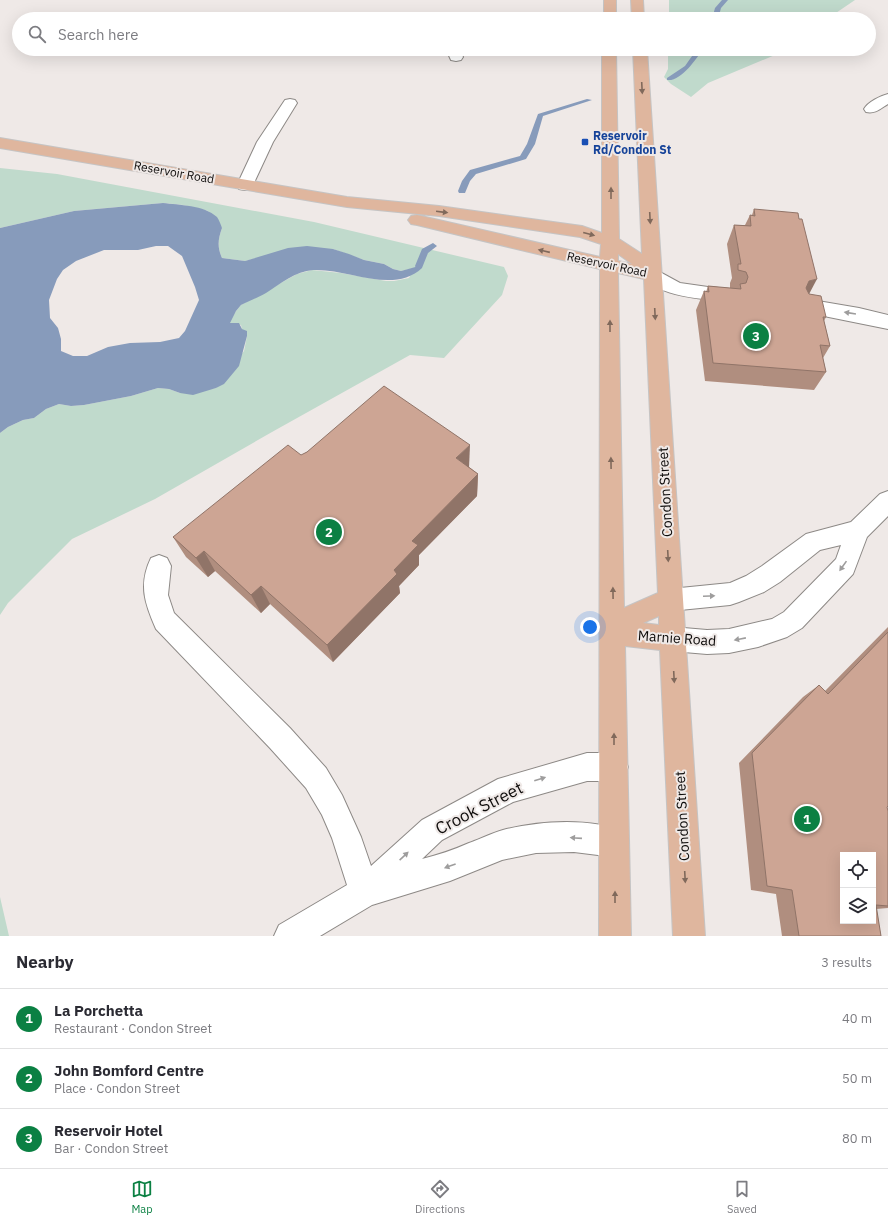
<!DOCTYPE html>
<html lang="en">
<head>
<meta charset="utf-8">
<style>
	:root { --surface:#fff; --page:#f2f2f3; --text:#2b2b33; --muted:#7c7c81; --line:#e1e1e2; --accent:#0b8043 }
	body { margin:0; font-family:"IBM Plex Sans",sans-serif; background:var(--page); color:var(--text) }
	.controls { position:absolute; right:12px; bottom:12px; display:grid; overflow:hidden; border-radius:0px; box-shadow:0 4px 16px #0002 }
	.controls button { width:36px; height:36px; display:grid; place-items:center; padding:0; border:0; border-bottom:1px solid var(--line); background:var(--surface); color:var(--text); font:20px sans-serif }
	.you { position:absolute; left:590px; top:627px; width:14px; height:14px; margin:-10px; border:3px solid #fff; border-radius:50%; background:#1a73e8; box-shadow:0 0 0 6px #1a73e833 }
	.badge { display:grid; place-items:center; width:26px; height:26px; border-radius:50%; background:var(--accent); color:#fff; font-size:13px; font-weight:700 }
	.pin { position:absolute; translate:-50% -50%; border:2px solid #fff; box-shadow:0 1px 4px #0006 }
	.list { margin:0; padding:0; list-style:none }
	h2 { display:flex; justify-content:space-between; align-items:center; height:52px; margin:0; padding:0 16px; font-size:17px }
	h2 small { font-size:13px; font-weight:400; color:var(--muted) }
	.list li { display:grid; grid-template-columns:26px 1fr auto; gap:12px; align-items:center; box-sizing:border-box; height:60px; padding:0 16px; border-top:1px solid var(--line) }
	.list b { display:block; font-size:15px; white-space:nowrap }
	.list p { margin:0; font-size:13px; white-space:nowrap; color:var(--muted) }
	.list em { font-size:13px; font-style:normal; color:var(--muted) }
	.icon { flex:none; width:22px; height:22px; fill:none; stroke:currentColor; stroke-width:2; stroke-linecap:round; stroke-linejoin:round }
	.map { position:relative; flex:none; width:888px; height:936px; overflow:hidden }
	.search { position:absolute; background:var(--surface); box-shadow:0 4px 16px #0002; left:12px; right:12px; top:12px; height:44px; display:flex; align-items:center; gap:10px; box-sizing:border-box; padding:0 14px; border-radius:22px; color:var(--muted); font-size:15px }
	.sheet { height:232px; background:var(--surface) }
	nav { display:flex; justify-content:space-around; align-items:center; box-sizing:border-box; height:56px; border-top:1px solid var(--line); background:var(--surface); font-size:11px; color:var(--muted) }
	nav a { display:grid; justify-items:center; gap:2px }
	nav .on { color:var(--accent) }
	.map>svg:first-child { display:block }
	.green { fill:#c0dacc }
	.water { fill:#879bbb; fill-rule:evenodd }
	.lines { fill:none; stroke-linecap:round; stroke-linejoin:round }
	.stream { fill:#879bbb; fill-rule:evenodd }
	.minor-casing { stroke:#8d8986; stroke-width:2 }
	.major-casing { stroke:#c5c4c4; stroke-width:2 }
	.minor { fill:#fff; fill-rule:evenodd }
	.major { fill:#dfb69e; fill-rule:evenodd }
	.wall { fill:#b08e7f }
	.shaded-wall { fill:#907468 }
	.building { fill:#cda594; stroke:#907468; fill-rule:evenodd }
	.oneway { fill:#80695b }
	.oneway2 { fill:#9e9d9d }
	.transit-dot { fill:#1a4fb4; stroke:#efe9e7; stroke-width:1.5 }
	.labels { text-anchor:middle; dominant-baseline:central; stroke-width:4; stroke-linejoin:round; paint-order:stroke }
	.far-transit-label { font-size:12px; font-weight:bold; fill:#164399; stroke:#efe9e7; text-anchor:start }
	.far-street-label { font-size:12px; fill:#0d0b0a; stroke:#efe9e7 }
	.street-label { font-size:14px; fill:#0d0b0a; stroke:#efe9e7 }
	.near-street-label { font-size:17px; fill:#0d0b0a; stroke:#efe9e7 }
</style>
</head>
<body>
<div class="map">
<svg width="888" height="936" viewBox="0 0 888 936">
	<rect width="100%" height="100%" fill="#efe9e7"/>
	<g class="green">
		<polygon points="669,0 855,0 827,19 669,19"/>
		<polygon points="668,49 784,49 775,55 708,83 691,97 671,84 664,77 668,69"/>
		<path d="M0,168l57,6 257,48 190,45 4,9 -6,19 -58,63 -34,-3 -138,77 -117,67 -83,40 -64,64 -8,12v-182l8,-6 15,-7 11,-2 12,-9 13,-5 12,2 13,-1 47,-9 27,-8 11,1 11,4 36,-5 28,-37 3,-15 -5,-7 -1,-4 -12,-2 7,-12 5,-6 56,-31 15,-4 29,3 45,8h8l15,-3 5,-10 -13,3 -8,-2 -9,-5 -20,-4 -31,-11 -68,7 -20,5 -23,-3c-5,-11 -4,-19 0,-30l-14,-17 -25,-6 -20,-2 -89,8 -74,17z"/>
		<polygon points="0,897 9,936 0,936"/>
	</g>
	<path class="water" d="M163,203c16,2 41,2 54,14 2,3 4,8 5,11 -4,11 -5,19 0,30l23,3 43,-13 19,-2 26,3 16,5 15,6 20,4 9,5 8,2 18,-5 3,2c-29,27 -74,0 -109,2 -17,1 -33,14 -47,23 -7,4 -17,8 -25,12l-5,6 -6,12h9l3,6 5,2v5l-8,30 -15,18 -8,4 -23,7 -13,-2 -11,-4 -11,-1 -27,8 -47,9 -13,1 -12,-2 -13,5 -12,9 -11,2 -15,7 -8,6v-205l74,-17zM156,246h12l14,10 13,31 4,13 -14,31 -6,7 -19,4 -30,1 -22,4 -21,9h-14l-12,-5v-12l-3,-11 -8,-10 -1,-18 8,-21 6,-9 13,-9 28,-11h34z"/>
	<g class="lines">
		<g class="stream">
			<polygon points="722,0 728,0 721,8 718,19 712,19 715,8"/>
			<path d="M697,49h6c-7,10 -22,33 -36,31v-2l18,-12z"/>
			<polygon points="587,99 592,100 543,116 535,144 526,159 476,174 470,181 465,193 459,193 458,191 462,181 470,170 520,156 527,144 538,114"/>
			<polygon points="433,243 437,246 428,253 422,268 416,268 415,266 422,249"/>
		</g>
		<defs>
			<g id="minor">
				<polygon points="446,49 460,49 463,57 461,60 456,61 451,60"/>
				<path d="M888,94v10c-8,5 -13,10 -22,8l-2,-3c4,-7 16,-13 24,-15z"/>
				<polygon points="290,99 295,100 297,103 273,142 253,185 251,189 245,190 239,189 237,185 257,142 285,100"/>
				<path d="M652,269l6,2 22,12 56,8 2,5 -2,5 -7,1c-24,-3 -73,-5 -86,-27l3,-4z"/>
				<polygon points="806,299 859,308 888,315 888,329 799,311 797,306 799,301"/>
				<polygon points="888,491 888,516 867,537 853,574 802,628 787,637 758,647 729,653 707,654 672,651 663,648 659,639 663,630 672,627 707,630 729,629 772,619 784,612 836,559 841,545 820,550 780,582 764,592 739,602 730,605 670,611 661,608 658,600 661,592 670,589 730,583 746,576 762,566 806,534 851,522 880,494"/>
				<path d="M159,555l8,3 4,8 -3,29 6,18 116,115 36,40 16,27 19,42 10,29 51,-46 76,-41 89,-26h27l10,4 4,10 -4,10 -10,4h-27l-74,21 -71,38 -20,19c16,-4 31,-9 47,-16 11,-4 23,-10 34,-13 36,-9 87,-13 121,2l5,10 -5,10 -10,5 -40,-5 -38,1 -34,7 -52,21 -78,24 -52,31h-46l5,-11 68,-40 -15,-47 -10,-23 -16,-27 -36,-40 -114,-119c-11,-25 -18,-44 -5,-71z"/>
			</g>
			<g id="major">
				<rect x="604" y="0" width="12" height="19"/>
				<polygon points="631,0 643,0 644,19 632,19"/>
				<path d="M602,49h14l3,190 23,15 -9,-205h14l58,887h-32l-13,-286 -35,-4 6,290h-32l1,-667 -183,-44 -6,-1 -3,-4 3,-4 6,-1 183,42 1,-13 -21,-7 -141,-21 -92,-9 -347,-59v-10l347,59 92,9 143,20 20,7zM618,254l14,10 -14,-3zM618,273l26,6 14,314 -34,15zM659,616v9l-16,-2z"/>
			</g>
		</defs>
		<use href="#minor" class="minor-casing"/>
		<use href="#major" class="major-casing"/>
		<use href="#minor" class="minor"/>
		<use href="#major" class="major"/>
	</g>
	<g class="wall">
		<polygon points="754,209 809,294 826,317 824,321 830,346 823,358 826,372 814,390 705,381 696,310 704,291 706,292 708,286 730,288 730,283 732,278 727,244 734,225 745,225 750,215 752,215"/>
		<polygon points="307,452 469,467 478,474 477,496 419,555 419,565 399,586 400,593 333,662 270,604 261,613 215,571 208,577 186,557 173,537"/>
		<polygon points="888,627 888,806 887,807 888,811 888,908 876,909 881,936 782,936 776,894 751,890 739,763 803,697 819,685 825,691"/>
	</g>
	<g class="shaded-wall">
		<polygon points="817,279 807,298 799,300 809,281"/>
		<polygon points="470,445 469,468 456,458"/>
		<polygon points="478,474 477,496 419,555 419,565 399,586 400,593 333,662 327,645 412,541"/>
		<polygon points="204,551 215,571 208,577 196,558"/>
		<polygon points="261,586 270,604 261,613 251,595"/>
	</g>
	<g class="building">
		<polygon points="754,209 798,213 799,219 802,219 817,279 809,281 806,288 809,294 821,296 826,317 823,317 830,346 820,345 826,372 713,363 704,291 709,292 708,286 741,289 740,284 746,283 748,277 746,272 738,270 738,264 741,264 734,225 751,226 750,215 755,216"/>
		<polygon points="384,386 470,445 456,458 478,474 412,541 418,545 394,570 397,574 327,645 261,586 251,595 204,551 196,558 173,537 288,445 301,455 307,452"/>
		<path d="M888,632v174l-1,1 1,4v95l-12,-1 5,31h-82l-7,-46 -25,-4 -15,-133 67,-68 9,9zM843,855h30v66h-30z"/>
	</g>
	<defs><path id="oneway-solid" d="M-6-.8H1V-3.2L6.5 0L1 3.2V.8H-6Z"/></defs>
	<g class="oneway">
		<use href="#oneway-solid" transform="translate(642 88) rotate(87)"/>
		<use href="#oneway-solid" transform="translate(611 193) rotate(-90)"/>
		<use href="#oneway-solid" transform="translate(442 212) rotate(7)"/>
		<use href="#oneway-solid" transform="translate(650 218) rotate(87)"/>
		<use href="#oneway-solid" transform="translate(589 234) rotate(15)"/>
		<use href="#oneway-solid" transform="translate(544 251) rotate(-167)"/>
		<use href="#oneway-solid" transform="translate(655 314) rotate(87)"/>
		<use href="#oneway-solid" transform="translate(610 326) rotate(-90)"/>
		<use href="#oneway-solid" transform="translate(611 463) rotate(-91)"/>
		<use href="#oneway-solid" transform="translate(668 556) rotate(87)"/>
		<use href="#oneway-solid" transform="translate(613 593) rotate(-91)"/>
		<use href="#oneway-solid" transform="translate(674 677) rotate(87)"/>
		<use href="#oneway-solid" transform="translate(614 739) rotate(-90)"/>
		<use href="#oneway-solid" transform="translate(685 877) rotate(87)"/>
		<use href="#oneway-solid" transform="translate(615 897) rotate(-90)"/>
	</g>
	<g class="oneway2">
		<use href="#oneway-solid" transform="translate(850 313) rotate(-171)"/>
		<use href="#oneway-solid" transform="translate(843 566) rotate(125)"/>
		<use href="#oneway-solid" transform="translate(709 596) rotate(-2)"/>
		<use href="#oneway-solid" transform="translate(740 639) rotate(169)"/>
		<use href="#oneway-solid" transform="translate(540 779) rotate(-17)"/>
		<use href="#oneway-solid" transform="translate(576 838) rotate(-176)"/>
		<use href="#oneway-solid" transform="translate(404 856) rotate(-43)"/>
		<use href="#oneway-solid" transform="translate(450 866) rotate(160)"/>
	</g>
	<rect class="transit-dot" x="581" y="138" width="8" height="8" rx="2"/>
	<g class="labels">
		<g class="far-transit-label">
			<text x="593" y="135">Reservoir<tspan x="593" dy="14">Rd/Condon St</tspan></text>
		</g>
		<g class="far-street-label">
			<text transform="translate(174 172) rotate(10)">Reservoir Road</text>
			<text transform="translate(607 264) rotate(12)">Reservoir Road</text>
		</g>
		<g class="street-label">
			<text transform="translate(665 492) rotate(-93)">Condon Street</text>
			<text transform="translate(677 638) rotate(4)">Marnie Road</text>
			<text transform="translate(682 816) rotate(-93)">Condon Street</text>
		</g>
		<g class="near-street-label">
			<text transform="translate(479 808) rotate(-27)">Crook Street</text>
		</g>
	</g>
</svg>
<div class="controls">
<button><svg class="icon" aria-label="locate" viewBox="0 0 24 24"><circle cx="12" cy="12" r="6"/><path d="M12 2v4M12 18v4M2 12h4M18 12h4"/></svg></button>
<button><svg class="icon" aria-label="layers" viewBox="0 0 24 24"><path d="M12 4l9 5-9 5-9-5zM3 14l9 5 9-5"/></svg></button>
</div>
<div class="you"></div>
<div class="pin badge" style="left:807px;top:819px">1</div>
<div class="pin badge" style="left:329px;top:532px">2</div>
<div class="pin badge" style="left:756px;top:336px">3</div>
<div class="search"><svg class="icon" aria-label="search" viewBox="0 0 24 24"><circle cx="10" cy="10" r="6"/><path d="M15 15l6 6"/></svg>Search here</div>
</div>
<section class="sheet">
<h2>Nearby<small>3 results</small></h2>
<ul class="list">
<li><span class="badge">1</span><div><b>La Porchetta</b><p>Restaurant · Condon Street</p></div><em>40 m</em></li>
<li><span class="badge">2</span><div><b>John Bomford Centre</b><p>Place · Condon Street</p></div><em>50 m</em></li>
<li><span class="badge">3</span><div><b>Reservoir Hotel</b><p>Bar · Condon Street</p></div><em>80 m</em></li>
</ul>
</section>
<nav>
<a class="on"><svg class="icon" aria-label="map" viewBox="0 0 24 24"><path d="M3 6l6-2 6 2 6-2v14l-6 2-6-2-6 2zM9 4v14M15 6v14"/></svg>Map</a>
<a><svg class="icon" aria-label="directions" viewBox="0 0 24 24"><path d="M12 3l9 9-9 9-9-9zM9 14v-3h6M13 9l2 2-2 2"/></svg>Directions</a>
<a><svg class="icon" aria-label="saved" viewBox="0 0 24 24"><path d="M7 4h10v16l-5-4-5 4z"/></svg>Saved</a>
</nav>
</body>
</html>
